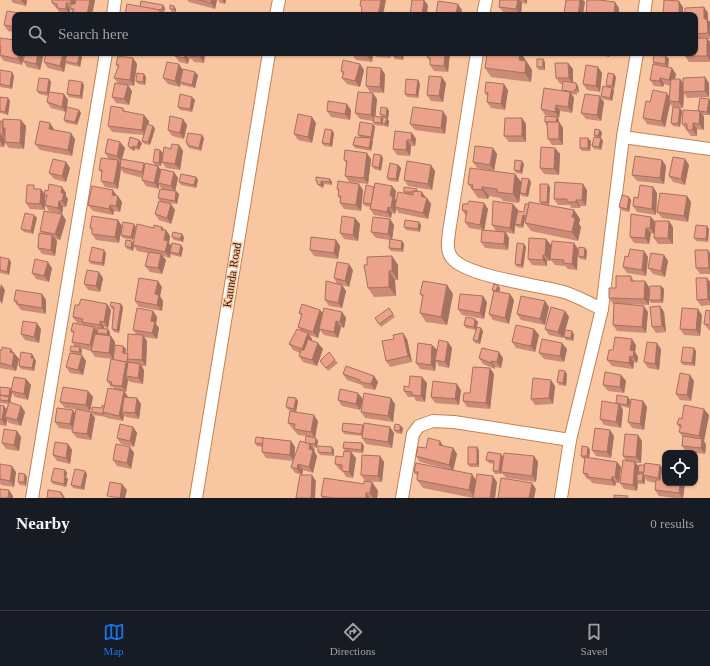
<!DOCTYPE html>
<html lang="en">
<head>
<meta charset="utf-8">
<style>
	:root { --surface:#171b24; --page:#242831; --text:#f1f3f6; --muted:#9ea1a6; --line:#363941; --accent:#1a73e8 }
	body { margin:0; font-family:Georgia,serif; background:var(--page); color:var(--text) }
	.controls { position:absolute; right:12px; bottom:12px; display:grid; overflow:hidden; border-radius:8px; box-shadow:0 1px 3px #0004 }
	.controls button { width:36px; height:36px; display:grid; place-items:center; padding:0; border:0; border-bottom:1px solid var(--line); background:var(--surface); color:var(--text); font:20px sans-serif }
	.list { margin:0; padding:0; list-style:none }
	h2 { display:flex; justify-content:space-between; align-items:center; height:52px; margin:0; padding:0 16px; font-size:17px }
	h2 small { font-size:13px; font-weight:400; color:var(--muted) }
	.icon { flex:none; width:22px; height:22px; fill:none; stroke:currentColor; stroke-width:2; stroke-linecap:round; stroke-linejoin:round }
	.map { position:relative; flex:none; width:710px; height:498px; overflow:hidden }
	.search { position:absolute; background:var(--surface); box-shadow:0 1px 3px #0004; left:12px; right:12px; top:12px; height:44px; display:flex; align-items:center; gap:10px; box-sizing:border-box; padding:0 14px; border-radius:8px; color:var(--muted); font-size:15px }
	.sheet { height:112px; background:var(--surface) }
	nav { display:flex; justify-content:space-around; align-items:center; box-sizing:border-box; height:56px; border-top:1px solid var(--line); background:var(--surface); font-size:11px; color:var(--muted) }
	nav a { display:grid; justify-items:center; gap:2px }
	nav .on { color:var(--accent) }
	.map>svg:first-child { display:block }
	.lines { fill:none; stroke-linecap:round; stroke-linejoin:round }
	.minor-casing { stroke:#bd8456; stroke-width:14 }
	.minor { stroke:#fff; stroke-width:12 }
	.wall { fill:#cb8b77 }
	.shaded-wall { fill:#a57161 }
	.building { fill:#eca28a; stroke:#a57161 }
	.labels { text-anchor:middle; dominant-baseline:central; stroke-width:3; stroke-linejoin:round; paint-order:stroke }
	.street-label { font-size:12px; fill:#2e1705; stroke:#f8c6a1 }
</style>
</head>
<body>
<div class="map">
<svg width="710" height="498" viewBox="0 0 710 498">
	<rect width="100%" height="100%" fill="#f8c6a1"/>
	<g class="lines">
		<defs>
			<g id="minor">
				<polyline points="113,15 115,0"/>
				<polyline points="276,15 279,0"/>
				<polyline points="483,15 486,0"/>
				<polyline points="644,15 646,0"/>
				<path d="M477,53l-28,179c-1,9 -3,19 3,26 14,18 84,27 108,33 14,3 28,12 42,18"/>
				<polyline points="623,137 710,149"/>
				<polyline points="32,498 106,53"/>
				<polyline points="196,498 269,53"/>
				<polyline points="402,498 413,434 419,426 433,421 454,422 570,440"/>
				<polyline points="561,498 570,440 602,309 623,137 637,53"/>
			</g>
		</defs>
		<use href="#minor" class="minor-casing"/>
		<use href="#minor" class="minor"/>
	</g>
	<g class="wall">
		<polygon points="11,0 27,0 26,6 13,3"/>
		<polygon points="52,0 75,3 76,0 95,0 92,15 74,15 70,9 70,15 61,14 52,3"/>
		<polygon points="187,0 217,0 215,9 189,2"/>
		<polygon points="218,0 226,0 225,4 220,3"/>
		<polygon points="499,0 527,0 527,4 522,3 521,15 504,13 499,7 500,1"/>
		<polygon points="163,5 165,8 164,12 161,12 140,7"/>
		<polygon points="170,9 176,9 176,12 172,12"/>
		<polygon points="708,13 708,20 710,22 710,39 708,39 710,42 710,62 689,62 685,56 695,53 695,15"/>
		<polygon points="15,15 15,32 8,31 4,25"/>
		<polygon points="0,38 15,53 24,53 22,65 4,61 0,56 1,51"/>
		<polygon points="25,53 44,53 40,70 27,67 23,61"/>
		<polygon points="132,53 149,53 149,56"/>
		<polygon points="175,53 205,53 204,63 194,62 192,59 189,59 188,64 179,62 175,56"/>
		<polygon points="352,53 373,53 372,62 356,60 352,54"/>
		<polygon points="374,53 391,53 390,58 377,57"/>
		<polygon points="404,53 403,60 395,59 393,56"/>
		<polygon points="428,53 450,53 448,72 434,71 430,65 430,61 427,57"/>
		<polygon points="520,53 521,53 532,70 531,82 491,77 485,68"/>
		<polygon points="590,53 610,53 609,57"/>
		<polygon points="647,53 656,53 656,54"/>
		<polygon points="659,53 678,53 677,56 661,55"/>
		<polygon points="666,56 669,59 668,67 676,74 675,79 680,79 683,83 709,83 709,97 687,98 684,93 683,108 680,108 682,111 680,127 673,126 671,123 673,107 670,104 665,127 647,124 643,118 650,102 669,96 670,86 664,84 663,87 654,86 650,80 654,65 653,62"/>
		<polygon points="82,57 80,67 67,64 66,62 64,72 48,68 44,62"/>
		<polygon points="133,58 137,64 134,86 125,85 132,91 129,105 116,103 112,97 118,83 114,78 118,67 116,65"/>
		<polygon points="543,59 545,62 545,70 539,70 537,67"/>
		<polygon points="568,63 573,69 573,82 578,86 579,93 577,92 577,95 572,94 574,98 572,113 560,111 559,118 557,117 559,120 559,122 563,128 563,145 552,145 548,139 547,126 545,122 554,117 545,115 541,109 562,91 562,84 560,84 556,78"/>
		<polygon points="360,64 364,70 360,87 347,84 342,78 343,75 341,71"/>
		<polygon points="598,67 602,73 600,92 587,90 583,84"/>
		<polygon points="183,69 198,75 195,88 182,85 180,83 180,87 168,84 163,78"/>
		<polygon points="0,70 14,76 12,89 0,87"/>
		<polygon points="144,74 146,77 145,85 138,84 136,81"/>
		<polygon points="385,74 384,93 370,92 366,86"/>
		<polygon points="616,77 614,89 613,89 614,91 612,101 603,99 601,96 607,87 606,85"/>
		<polygon points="49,79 51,82 49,92 64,94 68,100 67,108 81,113 77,125 66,123 64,120 66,112 51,108 47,102 48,96 39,94 37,91"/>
		<polygon points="418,80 420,84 418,98 407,97 405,94"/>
		<polygon points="82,82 84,85 82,99 69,97 67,94"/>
		<polygon points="446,83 443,102 431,101 427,95"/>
		<polygon points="508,90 505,110 491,108 487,102 488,97 485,93"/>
		<polygon points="0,97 8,98 10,101 8,115 0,113"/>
		<polygon points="377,99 375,116 381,117 380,114 387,108 389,111 388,119 387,119 389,121 388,127 384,126 383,124 383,126 375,125 373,122 373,121 360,119 355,113"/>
		<polygon points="709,99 710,100 710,115 703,115 704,117 704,130 697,129 697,136 691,136 682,124 698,111"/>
		<polygon points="195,100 192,112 180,110 178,107"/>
		<polygon points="604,102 601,121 586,119 581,113"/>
		<polygon points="123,108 125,111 149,121 148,124 153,126 155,129 150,145 144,144 142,141 144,135 112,132 108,126"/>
		<polygon points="351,110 350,120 331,117 327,111"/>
		<polygon points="447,117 445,134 415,130 410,124"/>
		<polygon points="522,118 526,124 526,142 509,142 504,136"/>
		<polygon points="183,119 187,125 184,139 172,136 168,130"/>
		<polygon points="0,121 2,121 3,122 26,126 24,149 9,148 5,143 4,147 0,147"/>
		<polygon points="316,123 312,143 298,140 294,134"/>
		<polygon points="373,124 375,127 372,140 373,141 371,151 355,148 353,145 360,137 358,135"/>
		<polygon points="54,129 54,130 75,139 72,156 40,150 35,144"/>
		<polygon points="600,130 602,133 601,138 603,141 601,150 594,149 592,146 595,137 594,135"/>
		<polygon points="334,133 332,147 324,146 322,143"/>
		<polygon points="412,133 416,139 415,146 411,146 410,156 397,155 393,149"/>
		<polygon points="204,138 201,151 189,148 186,142"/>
		<polygon points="139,140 142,143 139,150 135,149 134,151 130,149 128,146"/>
		<polygon points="591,141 590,151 582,151 580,148"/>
		<polygon points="120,142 125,148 122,159 145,165 155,165 153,162 160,150 163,153 161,166 158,166 161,170 174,172 178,178 175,191 179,194 177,204 162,202 175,210 171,224 159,220 155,214 160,201 158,198 162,189 159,185 159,189 146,186 142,180 143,178 124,173 121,169 118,189 105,187 101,181 102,173 99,170 109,159 105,153"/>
		<polygon points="179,145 183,151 180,170 166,168 162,162 171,149"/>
		<polygon points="493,148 497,154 494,171 477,168 473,162"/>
		<polygon points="555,148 560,154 559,175 544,174 540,168"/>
		<polygon points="381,155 383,158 381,171 374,169 372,166"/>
		<polygon points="371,159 368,184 349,182 345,176 346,163 344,160"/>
		<polygon points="685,159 689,165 685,185 673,182 669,176"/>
		<polygon points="662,160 666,166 664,184 637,181 632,175"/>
		<polygon points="66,162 70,168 66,182 54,179 49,173"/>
		<polygon points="524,164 522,174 516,173 514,170"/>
		<polygon points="398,165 401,168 398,182 389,181 387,178"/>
		<polygon points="435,171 432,190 408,186 404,180"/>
		<polygon points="515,174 522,183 531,182 528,197 522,196 520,193 519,203 503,201 501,198 489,196 488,199 478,198 468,184"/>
		<polygon points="316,177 332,182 332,185 324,184 323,188 320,187 316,181"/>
		<polygon points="198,180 196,188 181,185 179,182"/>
		<polygon points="392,186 396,191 395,199 396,200 405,193 404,192 419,192 425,197 427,198 431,204 428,219 399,213 396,209 395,214 392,213 391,218 374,215 370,209 371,207 365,206 363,203 374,187"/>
		<polygon points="62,187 66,193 66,196 68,199 66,207 63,207 62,214 49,211 45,205 46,198 45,197 45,210 30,209 26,203 37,189 41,189 44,193 48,191"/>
		<polygon points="550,187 549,205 546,205 574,210 580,219 579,224 581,227 578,241 531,231 525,223 526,218 525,218 523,228 517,227 515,225 514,234 506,232 509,238 508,250 485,248 481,242 482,230 469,228 465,222 466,216 462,210 468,204 484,203 488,209 484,230 496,231 492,225 513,204 518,210 516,218 524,212 528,204 541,204 540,202"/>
		<polygon points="653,187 657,193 656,215 637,212 633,206 638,198"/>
		<polygon points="337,189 363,190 361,211 344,209 340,203 340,199 338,196 339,192"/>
		<polygon points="587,190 586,206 580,206 580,208 571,208 570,205 558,205 554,199"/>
		<polygon points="117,196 122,202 120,212 114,211 113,215 93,211 88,205"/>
		<polygon points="687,196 691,202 688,222 662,218 657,212"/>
		<polygon points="629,197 631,200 629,212 621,210 619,207"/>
		<polygon points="34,215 37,218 33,234 24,232 21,229"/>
		<polygon points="651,217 655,222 673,227 673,244 658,244 654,238 654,234 651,233 649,244 634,243 630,237"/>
		<polygon points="390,219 394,225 392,240 402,241 404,244 403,252 391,251 389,248 390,240 376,238 371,232"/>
		<polygon points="66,220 60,240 55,239 57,241 55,256 42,254 38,248 42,234 40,231"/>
		<polygon points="419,222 421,225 420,232 406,230 404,227"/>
		<polygon points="360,224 358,241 344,239 340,233"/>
		<polygon points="122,226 119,243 96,240 92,234 92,231 90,228"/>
		<polygon points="707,226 709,229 708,242 696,241 694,238"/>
		<polygon points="136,227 133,240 123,238 121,235"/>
		<polygon points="162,227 164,230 166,230 170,236 169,243 171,246 183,248 181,257 172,255 170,253 170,258 163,256 166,260 162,274 150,272 145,266 148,253 137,251 134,246 133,251 127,249 125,246 133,243 154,228"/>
		<polygon points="172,237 184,237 183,242 174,240"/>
		<polygon points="546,239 551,245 550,261 547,261 547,266 532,265 528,259"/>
		<polygon points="336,240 340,246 338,259 314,256 310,250"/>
		<polygon points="574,243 578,249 577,270 568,269 565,266 555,265 550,259"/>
		<polygon points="524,244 526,247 523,268 517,267 515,264"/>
		<polygon points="585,248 587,251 586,260 580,259 578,256"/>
		<polygon points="644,251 648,257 646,276 627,273 623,267 628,257"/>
		<polygon points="106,253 104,266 91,264 89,261"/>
		<polygon points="710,253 710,274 700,274 696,268"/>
		<polygon points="664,255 668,261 665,277 653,274 648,268"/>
		<polygon points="392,256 398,265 398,280 395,280 396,296 374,297 368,288 367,265"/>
		<polygon points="0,257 11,262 9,275 0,273"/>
		<polygon points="52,268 49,282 36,279 32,273"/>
		<polygon points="353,270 349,287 342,285 346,291 342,308 329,306 325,300 337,284 334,278"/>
		<polygon points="631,276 634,281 645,281 649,287 649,305 627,304 648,312 646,333 617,331 613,325 614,304 613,304 609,298 616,288"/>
		<polygon points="103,278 100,292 88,290 84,284"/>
		<polygon points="707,278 710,282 710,305 701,306 697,300"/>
		<polygon points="447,285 453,294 447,325 426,322 420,313 423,298 420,294"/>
		<polygon points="661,286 664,289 663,303 651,303 649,300"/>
		<polygon points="162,287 160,296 163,301 162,311 139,307 135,301"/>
		<polygon points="500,288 499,292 510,294 514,300 509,324 493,320 489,314 494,292 492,290"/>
		<polygon points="42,294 46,300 46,314 21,310 14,301"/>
		<polygon points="545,301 549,307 545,325 521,320 517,314"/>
		<polygon points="487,302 484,319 462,315 458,309"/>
		<polygon points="121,304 123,307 119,333 114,332 112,329 113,309 112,309 110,306"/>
		<polygon points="79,305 111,310 108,328 104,327 104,329 110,332 110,336 115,342 113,359 95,357 91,351 80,348 82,350 81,355 86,361 83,375 70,373 66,367 72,353 70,351 75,347 72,342 74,334 71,331 84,325 83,324 77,323 73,317"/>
		<polygon points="660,306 664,312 666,332 656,333 652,327"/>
		<polygon points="389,308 395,317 381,327 375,318"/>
		<polygon points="320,310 323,313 342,312 346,318 344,328 341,327 338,338 324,335 320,330 318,338 309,335 312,339 312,340 323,349 317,366 303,362 299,356 300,353 293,350 289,344 301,331 298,327 302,317 299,313"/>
		<polygon points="153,311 157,317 156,324 159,328 157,339 144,337 147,341 146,366 142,366 144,370 143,384 130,382 128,380 126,392 125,392 128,397 137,398 141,404 139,419 126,417 124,415 123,421 107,418 106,417 94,415 92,412 102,408 104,406 114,389 113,387 111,387 107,381 113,360 123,346 126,349 125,353 128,354 136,334 133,330"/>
		<polygon points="565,311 569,317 563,338 549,335 545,329"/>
		<polygon points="710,311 710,330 709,330 704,324"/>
		<polygon points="702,315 700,336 684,335 680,329"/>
		<polygon points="475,319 478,322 476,330 466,328 464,325"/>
		<polygon points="41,329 39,343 25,340 21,334"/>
		<polygon points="534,329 539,335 535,352 516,348 512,342"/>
		<polygon points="483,331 480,344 475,343 473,340"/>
		<polygon points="572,331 574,335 573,341 566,340 564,337"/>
		<polygon points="407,339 412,362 390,367 386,361"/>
		<polygon points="448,342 452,348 449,368 439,366 436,361 435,371 420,369 416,363 432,345 437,350"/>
		<polygon points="636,345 635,352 638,357 637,363 634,362 633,369 612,366 607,360 613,350"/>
		<polygon points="694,348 696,351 695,366 683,365 681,362"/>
		<polygon points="11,349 13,352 14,353 19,359 16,371 0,368 0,350"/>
		<polygon points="567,349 564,362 544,359 539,353"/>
		<polygon points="661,349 659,370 648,368 644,362"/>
		<polygon points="32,354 36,361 34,371 21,369 19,366"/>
		<polygon points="479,358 503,358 501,368 495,367 495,369 483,364"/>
		<polygon points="335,360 338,363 328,371 320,361"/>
		<polygon points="490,368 494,374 490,409 467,407 463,401"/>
		<polygon points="343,374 374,376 378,382 375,390 364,388 362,385 347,380"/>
		<polygon points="567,374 566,386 559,385 557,382"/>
		<polygon points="621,375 626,381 624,393 608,391 603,385"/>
		<polygon points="690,375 694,381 691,401 680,400 676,394"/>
		<polygon points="26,379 31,385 28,400 15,397 12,393 11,399 10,399 11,400 10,403 21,406 25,412 21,426 9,423 7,420 6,426 0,425 0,405 7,409 8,404 0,403 0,387 10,388 11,390"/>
		<polygon points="427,383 425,402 416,401 414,397 408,397 404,391"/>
		<polygon points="555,386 553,404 535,405 531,399"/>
		<polygon points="461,390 459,405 435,403 431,397"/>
		<polygon points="88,391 93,397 90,411 65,408 60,402"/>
		<polygon points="628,397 630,400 629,408 621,406 623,410 621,428 604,425 600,419 616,403"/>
		<polygon points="363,399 360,410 342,406 338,400"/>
		<polygon points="298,401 296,412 288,410 286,407"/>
		<polygon points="643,401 647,407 644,430 632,428 628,422"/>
		<polygon points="395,404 393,422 365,418 361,412"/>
		<polygon points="73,410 75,414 91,412 95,418 91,440 77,438 72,432 73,430 59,428 55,422"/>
		<polygon points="709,415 704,441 706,445 705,454 686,452 682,446 683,437 679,432 680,428 677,424 682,419"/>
		<polygon points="318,421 315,438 318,441 317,448 312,447 315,450 314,451 317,456 313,473 303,470 302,475 295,473 291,467 293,461 266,458 262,452 262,447 257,446 255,443 264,438 291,441 295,447 294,459 305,443 306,436 298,435 288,423"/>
		<polygon points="363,425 364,427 390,427 394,433 392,448 366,444 362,438 362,436 344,434 342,431"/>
		<polygon points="133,427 137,433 134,447 121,444 117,438"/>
		<polygon points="403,428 402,434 396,433 394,430"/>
		<polygon points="17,431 21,437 19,451 6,449 2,443"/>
		<polygon points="638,435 642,441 641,463 636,463 639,467 644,465 660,465 665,471 665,483 685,483 683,498 675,498 659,496 655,490 656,483 647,481 645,478 645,484 639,484 638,482 637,491 624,489 620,483 626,461 623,456"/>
		<polygon points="614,436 611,458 596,456 592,450"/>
		<polygon points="362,443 364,446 363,453 351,452 356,458 353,478 346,477 342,470 340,470 335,464 343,457 345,451 343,448"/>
		<polygon points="68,444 72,450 70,464 57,461 53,455"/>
		<polygon points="443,446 453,448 457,454 453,470 476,480 497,482 495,498 473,498 423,488 417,480 417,476 414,472 447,469 420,462 416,456 426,448"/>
		<polygon points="130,447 134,453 131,469 117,466 113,460"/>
		<polygon points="332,447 334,450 334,456 320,455 318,452"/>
		<polygon points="588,447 590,450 589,458 617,462 621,467 619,483 616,483 615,486 592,483 590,480 587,479 583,473 585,459 583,459 581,456"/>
		<polygon points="479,450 479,467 470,467 468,464"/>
		<polygon points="380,456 384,462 382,482 365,481 361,475"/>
		<polygon points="534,456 538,462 536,482 506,478 501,472 503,462 501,474 495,474 493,471 494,464 489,463 486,460 503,457"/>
		<polygon points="0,464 16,472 14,487 1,485 0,483"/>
		<polygon points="65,470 67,473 66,477 68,479 66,487 53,484 51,481"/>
		<polygon points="87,474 84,490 73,488 71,485"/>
		<polygon points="27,477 26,486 20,485 18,482"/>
		<polygon points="372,482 378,491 377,498 322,498 321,496 364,484"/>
	</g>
	<g class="shaded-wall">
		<polygon points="21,0 27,0 26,6"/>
		<polygon points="71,0 75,0 75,9 71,3"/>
		<polygon points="90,0 95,0 92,15 87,15"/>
		<polygon points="211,0 217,0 215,9 211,3"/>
		<polygon points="223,0 226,0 225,4 223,1"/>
		<polygon points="381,0 386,0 383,15 378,15"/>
		<polygon points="424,0 428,5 427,15 422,15"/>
		<polygon points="518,0 520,0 522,3 521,15 516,9"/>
		<polygon points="524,0 527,0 527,4"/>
		<polygon points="580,0 583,0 585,2 583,15 578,15"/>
		<polygon points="679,1 683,7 683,15 679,15"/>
		<polygon points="615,2 619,8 619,15 614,15"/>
		<polygon points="66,3 70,9 70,15 66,9"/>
		<polygon points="458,4 462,10 461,15 456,13"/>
		<polygon points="163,5 165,8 164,12 162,9"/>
		<polygon points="174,6 176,9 176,12 174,9"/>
		<polygon points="704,7 708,13 708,20 710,22 710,36 708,33 704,19"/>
		<polygon points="160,10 163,15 159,15"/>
		<polygon points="707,38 710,42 710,60 707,56"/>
		<polygon points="19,53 24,53 22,65 18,59"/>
		<polygon points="38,53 44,53 40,70 36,64"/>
		<polygon points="63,53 68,53 65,61 66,62 64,72 60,66"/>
		<polygon points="185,53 189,59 188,64 184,58"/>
		<polygon points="200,53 205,53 204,63 200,57"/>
		<polygon points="368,53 373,53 372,62 367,56"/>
		<polygon points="387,53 391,53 390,58"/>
		<polygon points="401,53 404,53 403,60 401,57"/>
		<polygon points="445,53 450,53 448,72 444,66"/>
		<polygon points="520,53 521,53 532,70 531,82 525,73 519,60"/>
		<polygon points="606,53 610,53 609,57"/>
		<polygon points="80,54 82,57 80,67 77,64"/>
		<polygon points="666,56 669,59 668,67 665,64"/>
		<polygon points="133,58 137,64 134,86 130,80"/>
		<polygon points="543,59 545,62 545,70 543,67"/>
		<polygon points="568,63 573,69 573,84 569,78"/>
		<polygon points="179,64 183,70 180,87 175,81"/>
		<polygon points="360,64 364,70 360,87 355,81"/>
		<polygon points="598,67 602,73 600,92 596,86"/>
		<polygon points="381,68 385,74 384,93 380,87"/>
		<polygon points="672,68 676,74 673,86 669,80"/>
		<polygon points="12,72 14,76 12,89 10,86"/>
		<polygon points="195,72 198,75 195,88 192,85"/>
		<polygon points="144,74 146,77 145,85 143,82"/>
		<polygon points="614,74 616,77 614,89 612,86"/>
		<polygon points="442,77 446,83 443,102 439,96"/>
		<polygon points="705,77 709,83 709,97 705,91"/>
		<polygon points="660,78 664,84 663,87 659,81"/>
		<polygon points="49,79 51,82 49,96 47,93"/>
		<polygon points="680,79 685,85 683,92 684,93 683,108 679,102"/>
		<polygon points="418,80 420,84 418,98 416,95"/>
		<polygon points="82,82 84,85 82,99 80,96"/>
		<polygon points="576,83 578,86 579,93 577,90"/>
		<polygon points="504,84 508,90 505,110 501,104"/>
		<polygon points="128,85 132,91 129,105 124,99"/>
		<polygon points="612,88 614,91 612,101 610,98"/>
		<polygon points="570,92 574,98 572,113 568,107"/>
		<polygon points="373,93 377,99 375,121 371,115"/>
		<polygon points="667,93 671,99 669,101 670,104 665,127 661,121"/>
		<polygon points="64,94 68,100 66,113 62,107"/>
		<polygon points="600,96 604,102 601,121 597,115"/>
		<polygon points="192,97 195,100 192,112 190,109"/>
		<polygon points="8,98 10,101 8,115 5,112"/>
		<polygon points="709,99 710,100 710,115 707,112"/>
		<polygon points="347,104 351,110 350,120 345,114"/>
		<polygon points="556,105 560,111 559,118 555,112"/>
		<polygon points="387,108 389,111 388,119 386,116"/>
		<polygon points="680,108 682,111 680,127 678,124"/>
		<polygon points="79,110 81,113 77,125 75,122"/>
		<polygon points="443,111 447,117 445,134 441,128"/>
		<polygon points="700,111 704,117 704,130 699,124"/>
		<polygon points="144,115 149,121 146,136 142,130"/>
		<polygon points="312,117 316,123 312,143 308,137"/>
		<polygon points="381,117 384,120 382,123 383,124 383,126 381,123"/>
		<polygon points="557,117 559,120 558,126 556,123"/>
		<polygon points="387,118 389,121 388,127 385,124"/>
		<polygon points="522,118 526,124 526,142 522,136"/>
		<polygon points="183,119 187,125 184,139 180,133"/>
		<polygon points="21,120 26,126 24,149 20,143"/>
		<polygon points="2,121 6,127 5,128 3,128 7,133 7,140 3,134"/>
		<polygon points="559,122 563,128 563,145 559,139"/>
		<polygon points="50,123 54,129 53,135 49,129"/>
		<polygon points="693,123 697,129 697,136 693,130"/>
		<polygon points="373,124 375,127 373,140 371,137"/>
		<polygon points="153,126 155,129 150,145 148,142"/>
		<polygon points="332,130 334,133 332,147 330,144"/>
		<polygon points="600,130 602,133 600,139 598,136"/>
		<polygon points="71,133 75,139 72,156 68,150"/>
		<polygon points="412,133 416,139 415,146 411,140"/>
		<polygon points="1,134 5,140 4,147 0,141"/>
		<polygon points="202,135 204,138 201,151 199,148"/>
		<polygon points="371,138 373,141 371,151 369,148"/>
		<polygon points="588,138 591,141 590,151 588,148"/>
		<polygon points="601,138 603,141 601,150 599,147"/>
		<polygon points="139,140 142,143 139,150 137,147"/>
		<polygon points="407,140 411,146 410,156 406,150"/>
		<polygon points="120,142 125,148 121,162 117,156"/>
		<polygon points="179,145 183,151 180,170 175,164"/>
		<polygon points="133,146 135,149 134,151 132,148"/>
		<polygon points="493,148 497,154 494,171 490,165"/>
		<polygon points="555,148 560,154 559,175 554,169"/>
		<polygon points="160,150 163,153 161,166 159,163"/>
		<polygon points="367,153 371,159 368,184 364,178"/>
		<polygon points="381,155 383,158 381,171 379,168"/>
		<polygon points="685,159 689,165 685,185 681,179"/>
		<polygon points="118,160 122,166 120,167 121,169 118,189 114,183"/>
		<polygon points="662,160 666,166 664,184 660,178"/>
		<polygon points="522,161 524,164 522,174 520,171"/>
		<polygon points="66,162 70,168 66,182 62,176"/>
		<polygon points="144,163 148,169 146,178 142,172"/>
		<polygon points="398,165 401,168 398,182 396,179"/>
		<polygon points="431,165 435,171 432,190 428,184"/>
		<polygon points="158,166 162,172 158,183 159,185 159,189 154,183"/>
		<polygon points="174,172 178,178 175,192 171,186"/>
		<polygon points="515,174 522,183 519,203 513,194"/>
		<polygon points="196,177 198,180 196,188 194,185"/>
		<polygon points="330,179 332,182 332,185 329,182"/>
		<polygon points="529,179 531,182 528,197 526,194"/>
		<polygon points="321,181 324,184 323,188 321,185"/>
		<polygon points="359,184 363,190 361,211 356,205"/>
		<polygon points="548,184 550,187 549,205 547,202"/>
		<polygon points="583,184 587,190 586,206 582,200"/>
		<polygon points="392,186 396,191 395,199 397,202 395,207 396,209 395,214 391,208 390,196"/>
		<polygon points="62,187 66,193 66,196 68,199 66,207 62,201 61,193"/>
		<polygon points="482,187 489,196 488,199 482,190"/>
		<polygon points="653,187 657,193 656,215 652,209"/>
		<polygon points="41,189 45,195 44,195 45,197 45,210 40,204"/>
		<polygon points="113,190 117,196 112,195"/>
		<polygon points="176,191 179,194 177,204 175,201"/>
		<polygon points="422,192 426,198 421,196"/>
		<polygon points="118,196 122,202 120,212 116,206"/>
		<polygon points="687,196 691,202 688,222 684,216"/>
		<polygon points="629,197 631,200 629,212 627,209"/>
		<polygon points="427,198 431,204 428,219 423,213"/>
		<polygon points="576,200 580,206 580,208 576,202"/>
		<polygon points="59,201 63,207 62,214 58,208"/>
		<polygon points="484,203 488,209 484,231 480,225"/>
		<polygon points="171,204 175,210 171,224 167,218"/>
		<polygon points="513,204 518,210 514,234 510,228"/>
		<polygon points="110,205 114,211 113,215 109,209"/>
		<polygon points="388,207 392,213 391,218 387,212"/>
		<polygon points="574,210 580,219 579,224 581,227 578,241 572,232 572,217"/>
		<polygon points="62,214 66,220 60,240 55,234"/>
		<polygon points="34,215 37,218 33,234 31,231"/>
		<polygon points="523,215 525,218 523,228 521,225"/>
		<polygon points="651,217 656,223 654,234 650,228"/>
		<polygon points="355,218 360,224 358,241 353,235"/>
		<polygon points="390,219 394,225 392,240 388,234"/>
		<polygon points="118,220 122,226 119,243 115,237"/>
		<polygon points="669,221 673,227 673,244 668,238"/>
		<polygon points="419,222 421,225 420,232 418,229"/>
		<polygon points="134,224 136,227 133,240 131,237"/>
		<polygon points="707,226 709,229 708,242 706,239"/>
		<polygon points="162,227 166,232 166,230 170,236 169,243 172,247 170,258 165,252 164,240 161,230"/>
		<polygon points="646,228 651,233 649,244 645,238"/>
		<polygon points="505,232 509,238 508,250 504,244"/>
		<polygon points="182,234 184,237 183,242 180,239"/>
		<polygon points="52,235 57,241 55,256 51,250"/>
		<polygon points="546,239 551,245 550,261 545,255"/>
		<polygon points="336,240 340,246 338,259 334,253"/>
		<polygon points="132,241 134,244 133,245 134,246 133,251 131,248"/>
		<polygon points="402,241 404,244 403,252 401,249"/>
		<polygon points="574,243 578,249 577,270 572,264"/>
		<polygon points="524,244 526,247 523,268 521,265"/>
		<polygon points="181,245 183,248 181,257 179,254"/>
		<polygon points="585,248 587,251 586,260 584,257"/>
		<polygon points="104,250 106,253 104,266 102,263"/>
		<polygon points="708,250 710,253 710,269 709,268"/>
		<polygon points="644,251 648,257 646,276 642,270"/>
		<polygon points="161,254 166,260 162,274 158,268"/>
		<polygon points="543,255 547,261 547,266 543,260"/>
		<polygon points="664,255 668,261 665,277 661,271"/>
		<polygon points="392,256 398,265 398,280 392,271"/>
		<polygon points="9,259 11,262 9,275 7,272"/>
		<polygon points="48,262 52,268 49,282 44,276"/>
		<polygon points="349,264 353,270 349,287 345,281"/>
		<polygon points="389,271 395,280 396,296 389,287"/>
		<polygon points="99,272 103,278 100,292 96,286"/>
		<polygon points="707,278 710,282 710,302 708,299"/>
		<polygon points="158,281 162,287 160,296 163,301 162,311 157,305 155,294"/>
		<polygon points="645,281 649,287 649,305 644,299"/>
		<polygon points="1,284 5,290 2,304 0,301 0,289"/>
		<polygon points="342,285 346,291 342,308 338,303"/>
		<polygon points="447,285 453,294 447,325 441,317"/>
		<polygon points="498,285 500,288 499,294 496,291"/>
		<polygon points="661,286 664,289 663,303 661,300"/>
		<polygon points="42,294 46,300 46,314 42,308"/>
		<polygon points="510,294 514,300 509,324 505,318"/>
		<polygon points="483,296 487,302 484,319 480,313"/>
		<polygon points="545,301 549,307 545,325 540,319"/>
		<polygon points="107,304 111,310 108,328 104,322"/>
		<polygon points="121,304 123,307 119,333 117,330"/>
		<polygon points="644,306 648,312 646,333 642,327"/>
		<polygon points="660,306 664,312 666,332 662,326"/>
		<polygon points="698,309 702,315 700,336 696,330"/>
		<polygon points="320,310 325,316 319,329 320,330 318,338 313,332"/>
		<polygon points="153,311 157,317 156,324 159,328 157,339 152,333 151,321"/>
		<polygon points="565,311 569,317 563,338 558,332"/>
		<polygon points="342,312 346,318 344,328 340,322"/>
		<polygon points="475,319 478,322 476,330 474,327"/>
		<polygon points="100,321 104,327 104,331 100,325"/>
		<polygon points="336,321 341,327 338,338 334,332"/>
		<polygon points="37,323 41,329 39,343 34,337"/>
		<polygon points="94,327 98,333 94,351 90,345"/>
		<polygon points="481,328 483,331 480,344 478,341"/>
		<polygon points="108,329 110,332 110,337 107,334"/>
		<polygon points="534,329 539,335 535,352 531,346"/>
		<polygon points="572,331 574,335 573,341 571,338"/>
		<polygon points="308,333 312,339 306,355 302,349"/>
		<polygon points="403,333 407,339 412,362 408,356"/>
		<polygon points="143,335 147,341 146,366 142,360"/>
		<polygon points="111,336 115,342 113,359 109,353"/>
		<polygon points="632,339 636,345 635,352 638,357 637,363 633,357 630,350"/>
		<polygon points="448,342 452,348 449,368 445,362"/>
		<polygon points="318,343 323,349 317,366 312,360"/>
		<polygon points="562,343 567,349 564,362 560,356"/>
		<polygon points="657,343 661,349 659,370 655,364"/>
		<polygon points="432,345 437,350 435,371 431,365"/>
		<polygon points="123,346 126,349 125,356 123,353"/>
		<polygon points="80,347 82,350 81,355 79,352"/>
		<polygon points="694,348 696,351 695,366 692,363"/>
		<polygon points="11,349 14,354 14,353 19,359 16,371 12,366 10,352"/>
		<polygon points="499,352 503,358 501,368 497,362"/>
		<polygon points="32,354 34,357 34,359 34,358 36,361 34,371 32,368 31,358"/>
		<polygon points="82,355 86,361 83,375 78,370"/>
		<polygon points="630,356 634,362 633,369 629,363"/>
		<polygon points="491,361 495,367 495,369 491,363"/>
		<polygon points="126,362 130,367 126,376 128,380 126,392 122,386"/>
		<polygon points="140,364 144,370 143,384 138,378"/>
		<polygon points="490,368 494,374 490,409 486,403"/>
		<polygon points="565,371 567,374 566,386 563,383"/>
		<polygon points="621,375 626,381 624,393 620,387"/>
		<polygon points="690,375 694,381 691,401 687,395"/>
		<polygon points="374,376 378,382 375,390 371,384"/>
		<polygon points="422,377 427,383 425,402 421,396"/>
		<polygon points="26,379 31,385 28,400 24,394"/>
		<polygon points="551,380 555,386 553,404 549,398"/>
		<polygon points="457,384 461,390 459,405 455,399"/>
		<polygon points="10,388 13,391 11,391 12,393 11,399 9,396"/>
		<polygon points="88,391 93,397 90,411 86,405"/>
		<polygon points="124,391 128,397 125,412 122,412 124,415 123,421 119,416"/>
		<polygon points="358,393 363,399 360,410 356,404"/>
		<polygon points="9,397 11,400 10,404 8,401"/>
		<polygon points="628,397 630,400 629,408 627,405"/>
		<polygon points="137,398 141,404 139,419 135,413"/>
		<polygon points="296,398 298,401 296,412 294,409"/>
		<polygon points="391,398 395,404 393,422 388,416"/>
		<polygon points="643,401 647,407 644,430 640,424"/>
		<polygon points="619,404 623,410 621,428 616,422"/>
		<polygon points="4,406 9,412 5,417 7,420 6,426 2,420"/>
		<polygon points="21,406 25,412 21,426 17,420"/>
		<polygon points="704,409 709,415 704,441 706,445 705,454 701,448 702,440 699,436"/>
		<polygon points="73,410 77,416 74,430 70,424"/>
		<polygon points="91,412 95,418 91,440 87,434"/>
		<polygon points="314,415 318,421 315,438 311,432"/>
		<polygon points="400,425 403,428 402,434 400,431"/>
		<polygon points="133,427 137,433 134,447 130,441"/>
		<polygon points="390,427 394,433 392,448 388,442"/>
		<polygon points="610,430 614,436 611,458 607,452"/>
		<polygon points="17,431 21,437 19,451 14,445"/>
		<polygon points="638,435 642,441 641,463 636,457"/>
		<polygon points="316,438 318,441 317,448 315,444"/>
		<polygon points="291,441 295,447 294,461 290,455"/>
		<polygon points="440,441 444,447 439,445"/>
		<polygon points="362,443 364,446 363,453 361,450"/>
		<polygon points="68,444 72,450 70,464 66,458"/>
		<polygon points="310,444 315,450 314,451 317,456 313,473 309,467 309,449"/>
		<polygon points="130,447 134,453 131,469 127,463"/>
		<polygon points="332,447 334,450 334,456 332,453"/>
		<polygon points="477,447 479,450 479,467 477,464"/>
		<polygon points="588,447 590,450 589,459 587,456"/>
		<polygon points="453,448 457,454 453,471 449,465"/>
		<polygon points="351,452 356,458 353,478 349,472"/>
		<polygon points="501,454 503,457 501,474 499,471"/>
		<polygon points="380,456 384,462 382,482 378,476"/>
		<polygon points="534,456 538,462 536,482 532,476"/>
		<polygon points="617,462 621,467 619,483 615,477"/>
		<polygon points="635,462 640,468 638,472 639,473 638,481 637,481 638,482 637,491 633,485"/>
		<polygon points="298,464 303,470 302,475 297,469"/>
		<polygon points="660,465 665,471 662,484 658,478"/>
		<polygon points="12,466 16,472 14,487 10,481"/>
		<polygon points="65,470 67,473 66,477 68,479 66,487 64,484 64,475"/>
		<polygon points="85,471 87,474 84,490 81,487"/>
		<polygon points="25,474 27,477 26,486 24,482"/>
		<polygon points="472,474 478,483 475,498 469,490"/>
		<polygon points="312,475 316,481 315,498 311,498"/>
		<polygon points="643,475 645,478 645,484 642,481"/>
		<polygon points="493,476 497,482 495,498 490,498"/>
		<polygon points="612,477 616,483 615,486 611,480"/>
		<polygon points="372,482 378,491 377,498 373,498 370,493"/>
		<polygon points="532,483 536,489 534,498 529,498"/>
		<polygon points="680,483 685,483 683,498 679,493"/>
		<polygon points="122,484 127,490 125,498 120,498"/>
		<polygon points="9,490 13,496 13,498 8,498"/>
		<polygon points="61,492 65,498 63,498 61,495"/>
		<polygon points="366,493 370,498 366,498"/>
	</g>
	<g class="building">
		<polygon points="52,0 71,0 71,3 66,3 66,9 57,8 57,4 52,3"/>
		<polygon points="76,0 90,0 87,15 73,13 74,9 70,8 71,4 75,4"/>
		<polygon points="199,0 211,0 211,3"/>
		<polygon points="361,0 381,0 378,15 361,15 362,7 360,6"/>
		<polygon points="412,0 424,0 422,15 410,15"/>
		<polygon points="500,0 518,0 516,9 499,7"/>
		<polygon points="566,0 580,0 578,15 564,14"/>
		<polygon points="587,0 599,0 615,2 614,15 586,15"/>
		<polygon points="664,0 679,1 679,15 663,15"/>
		<polygon points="141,1 163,5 162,9 158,10 140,7"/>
		<polygon points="438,1 458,4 456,13 461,13 461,15 436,15"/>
		<polygon points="127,4 160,10 159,15 125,15"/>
		<polygon points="170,5 174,6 174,9 170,9"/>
		<polygon points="704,7 704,19 707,19 708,33 695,34 695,15 685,15 685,8"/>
		<polygon points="7,11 19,13 19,15 15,15 15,27 4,25"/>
		<polygon points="0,38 15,40 15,53 19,53 18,59 0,55 1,47 0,47"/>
		<polygon points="695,38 707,38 707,56 685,56 685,53 695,53"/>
		<polygon points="25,53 38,53 36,64 23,61"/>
		<polygon points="46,53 63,53 60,66 44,62"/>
		<polygon points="67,53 78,53 80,54 77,64 65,61"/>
		<polygon points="175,53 185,53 184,58 175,56"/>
		<polygon points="189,53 200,53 200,57 190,56 190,53"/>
		<polygon points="352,53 368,53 367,56 352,54"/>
		<polygon points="393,53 401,53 401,57 393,56"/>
		<polygon points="428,53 445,53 444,66 430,65 430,58 427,57"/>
		<polygon points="487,53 520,53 519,60 526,61 525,73 485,68"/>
		<polygon points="654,55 666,56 665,64 653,62"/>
		<polygon points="118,56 133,58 130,80 114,78 119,65 116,65"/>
		<rect x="537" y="59" width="6" height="8"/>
		<polygon points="343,60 360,64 355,81 342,78 344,72 341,71"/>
		<polygon points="167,62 179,64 175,81 163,78"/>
		<polygon points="555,63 568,63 569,78 556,78"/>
		<polygon points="653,64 672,68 669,80 660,78 659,81 650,80"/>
		<polygon points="586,65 598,67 596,86 583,84"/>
		<polygon points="367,67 381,68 380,87 366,86"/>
		<polygon points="183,69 195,72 192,85 180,82"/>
		<polygon points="0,70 12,72 10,86 0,84"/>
		<polygon points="137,73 144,74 143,82 136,81"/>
		<polygon points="608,73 614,74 612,86 606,85"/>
		<polygon points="429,76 442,77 439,96 427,95"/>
		<polygon points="705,77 705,91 683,92 683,78"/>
		<polygon points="39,78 49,79 47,93 37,91"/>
		<polygon points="406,79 418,80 416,95 405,94"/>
		<polygon points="671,79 680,79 679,102 669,101"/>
		<polygon points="69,80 82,82 80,96 67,94"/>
		<polygon points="563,81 576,83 577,90 575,89 574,92 562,90"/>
		<polygon points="486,82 504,84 501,104 487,102 488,93 485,93"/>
		<polygon points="115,83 128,85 124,99 112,97"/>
		<polygon points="603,86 612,88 610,98 601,96"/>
		<polygon points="544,88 570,92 568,107 556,105 555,112 541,109"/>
		<polygon points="653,90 667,93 661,121 643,118 646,101 650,102"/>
		<polygon points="49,92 64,94 62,107 47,102"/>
		<polygon points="358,92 373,93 371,115 355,113"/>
		<polygon points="180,94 192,97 190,109 178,107"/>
		<polygon points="585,94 600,96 597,115 581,113"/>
		<polygon points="0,97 8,98 5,112 0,111"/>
		<polygon points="700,98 709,99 707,112 698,111"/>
		<polygon points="328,101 347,104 345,114 327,111"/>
		<polygon points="111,106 123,108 123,111 144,115 142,130 108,126"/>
		<polygon points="67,107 79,110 75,122 64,120"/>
		<polygon points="381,107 387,108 386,116 380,114"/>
		<polygon points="413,107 443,111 441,128 410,124"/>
		<polygon points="673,107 680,108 678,124 671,123"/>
		<polygon points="683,110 700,111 699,124 693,123 693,130 687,130 687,124 682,124"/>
		<polygon points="298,114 312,117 308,137 294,134"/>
		<polygon points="170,116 183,119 180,133 168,130"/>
		<polygon points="374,116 381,117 381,123 373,122"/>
		<polygon points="545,116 557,117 556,122 545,122"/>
		<polygon points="383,117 387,118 385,124 382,123"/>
		<polygon points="505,118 522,118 522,136 504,136"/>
		<polygon points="3,119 21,120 20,143 5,142 5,128 3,128"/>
		<polygon points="0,121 2,121 3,134 1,134 0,141"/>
		<polygon points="40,121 50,123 49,129 71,133 68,150 35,144"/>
		<polygon points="360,122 373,124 371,137 358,135"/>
		<polygon points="547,122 559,122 559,139 548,139"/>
		<polygon points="147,124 153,126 148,142 142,141"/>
		<polygon points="325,129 332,130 330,144 322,143"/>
		<polygon points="595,129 600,130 598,136 594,135"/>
		<polygon points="395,131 412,133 411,140 407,140 406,150 393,149"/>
		<polygon points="188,133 202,135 199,148 187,145 188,143 186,142"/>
		<polygon points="130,137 139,140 137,147 133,146 132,148 128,146"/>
		<polygon points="355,137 371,138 369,148 353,145"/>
		<polygon points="594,137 601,138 599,147 592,146"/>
		<rect x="580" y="138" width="8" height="10"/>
		<polygon points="108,139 120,142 117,156 105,153"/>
		<polygon points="172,144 179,145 175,164 162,162 164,147 171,149"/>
		<polygon points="475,146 493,148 490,165 473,162"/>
		<polygon points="541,147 555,148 554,169 540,168"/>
		<polygon points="155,149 160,150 159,163 153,162"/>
		<polygon points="345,150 367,153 364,178 345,176 347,161 344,160"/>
		<polygon points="374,154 381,155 379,168 372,166"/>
		<polygon points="635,156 662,160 660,178 632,175"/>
		<polygon points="673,157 685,159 681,179 669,176"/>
		<polygon points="101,158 118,160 114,183 101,181 102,170 99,170"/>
		<polygon points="53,159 66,162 62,176 49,173"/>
		<polygon points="121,159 144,163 142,172 120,167"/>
		<polygon points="515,160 522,161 520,171 514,170"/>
		<polygon points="407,161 431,165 428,184 404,180"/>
		<polygon points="145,163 158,166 154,183 142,180"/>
		<polygon points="390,163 398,165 396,179 387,178"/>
		<polygon points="470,168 515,174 513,194 497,192 497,189 482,187 482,190 472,189 473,185 468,184"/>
		<polygon points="161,169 174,172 171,186 158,183"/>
		<polygon points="181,174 196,177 194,185 179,182"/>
		<polygon points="316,177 330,179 329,182 321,181 321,185 317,184 318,182 316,181"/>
		<polygon points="522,178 529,179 526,194 520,193"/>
		<polygon points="338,181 359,184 356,205 340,203 341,196 338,196 339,189 337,189"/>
		<polygon points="555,182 583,184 582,200 576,200 576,202 567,202 567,199 554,199"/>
		<polygon points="375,183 392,186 390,196 393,196 391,208 388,207 387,212 370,209"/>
		<polygon points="49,184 62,187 61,193 64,193 62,201 59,201 58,208 45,205 47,195 44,195 45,190 48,191"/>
		<polygon points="540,184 548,184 547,202 540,202"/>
		<polygon points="27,185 34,185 34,189 41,189 40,204 26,203"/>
		<polygon points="366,185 374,187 371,204 363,203"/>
		<polygon points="640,185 653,187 652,209 633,206 634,197 638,198"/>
		<polygon points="92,186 113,190 112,195 118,196 116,206 110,205 109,209 88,205"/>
		<polygon points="404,187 417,189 417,191 413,191 413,192 404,192"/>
		<polygon points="160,189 176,191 175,201 158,198"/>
		<polygon points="413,191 422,192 421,196 427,198 423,213 395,207 398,192 413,195"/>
		<polygon points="660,193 687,196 684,216 657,212"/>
		<polygon points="622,195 629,197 627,209 619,207"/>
		<polygon points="159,201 171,204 167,218 155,214"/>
		<polygon points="469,201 484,203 480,225 465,222 467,211 462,210 463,204 468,204"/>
		<polygon points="493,201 513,204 510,228 492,225"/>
		<polygon points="529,202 574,210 572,217 575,218 572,232 525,223"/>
		<polygon points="525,204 529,204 526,216 523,215 521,225 515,224 518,211 524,212"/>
		<polygon points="44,211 62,214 55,234 40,231"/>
		<polygon points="25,213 34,215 31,231 21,229"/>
		<polygon points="631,214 651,217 650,228 646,228 645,238 630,237"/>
		<polygon points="92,216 118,220 115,237 92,234 92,228 90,228"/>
		<polygon points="342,216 355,218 353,235 340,233"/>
		<polygon points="373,217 390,219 388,234 371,232"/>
		<polygon points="405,220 419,222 418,229 404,227"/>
		<polygon points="655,221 669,221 668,238 654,238"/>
		<polygon points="123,222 134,224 131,237 121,235"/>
		<polygon points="137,224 154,228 154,225 162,227 161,230 166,230 164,240 168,241 165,252 133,245"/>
		<polygon points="696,225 707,226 706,239 694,238"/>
		<polygon points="482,230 505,232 504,244 481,242"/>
		<polygon points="173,232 182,234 180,239 172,237"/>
		<polygon points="39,233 52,235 51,250 38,248"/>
		<polygon points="311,237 336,240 334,253 310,250"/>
		<polygon points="529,238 546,239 545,255 543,255 543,260 528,259"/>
		<polygon points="390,239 402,241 401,249 389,248"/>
		<polygon points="126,240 132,241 131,248 125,246"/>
		<polygon points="552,241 574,243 572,264 563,263 564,260 550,259"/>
		<polygon points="172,243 181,245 179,254 170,252"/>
		<polygon points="517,243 524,244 521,265 515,264"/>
		<polygon points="92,247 104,250 102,263 89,261"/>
		<polygon points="579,247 585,248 584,257 578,256"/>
		<polygon points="630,249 644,251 642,270 623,267 625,256 628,257"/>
		<polygon points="695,250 708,250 709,268 696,268"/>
		<polygon points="149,252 161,254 158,268 145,266"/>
		<polygon points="651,253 664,255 661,271 648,268"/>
		<polygon points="392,256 392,271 389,271 389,287 368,288 364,265 367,265 367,257"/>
		<polygon points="0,257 9,259 7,272 0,270"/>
		<polygon points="35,259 48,262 44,276 32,273"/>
		<polygon points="337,262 349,264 345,281 334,278"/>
		<polygon points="87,270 99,272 96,286 84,284"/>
		<polygon points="616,276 631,276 631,281 645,281 644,299 609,298 609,288 616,288"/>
		<polygon points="139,278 158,281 155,294 159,295 157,305 135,301"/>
		<polygon points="696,278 707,278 708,299 697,300"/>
		<polygon points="326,281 342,285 338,303 325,300"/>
		<polygon points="423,281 447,285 441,317 420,313 423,295 420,294"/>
		<polygon points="494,284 498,285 496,291 492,290"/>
		<polygon points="650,286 661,286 661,300 649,300"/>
		<polygon points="16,290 42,294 42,308 17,304 17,301 14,301"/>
		<polygon points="494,291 510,294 505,318 489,314"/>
		<polygon points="460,294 483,296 480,313 458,309"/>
		<polygon points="521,296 545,301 540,319 517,314"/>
		<polygon points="81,299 107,304 104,322 100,321 100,325 82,322 83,319 73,317 75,305 79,305"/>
		<polygon points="111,302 121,304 117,330 112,329 114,307 110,306"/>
		<polygon points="614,303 644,306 642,327 613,325"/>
		<polygon points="302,304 320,310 313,332 298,327 302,314 299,313"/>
		<polygon points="660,306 662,326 652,327 650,307"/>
		<polygon points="551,307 565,311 558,332 545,329"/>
		<polygon points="137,308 153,311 151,321 155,322 152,333 133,330"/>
		<polygon points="324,308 342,312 340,322 336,321 334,332 319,329"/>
		<polygon points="389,308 393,314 379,324 375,318"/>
		<polygon points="682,308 698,309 696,330 680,329"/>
		<polygon points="706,310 710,311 710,325 704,324"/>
		<polygon points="466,317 475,319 474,327 464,325"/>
		<polygon points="23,321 37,323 34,337 21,334"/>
		<polygon points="73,323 94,327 90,345 72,342 74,331 71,331"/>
		<polygon points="516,325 534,329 531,346 512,342"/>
		<polygon points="477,327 481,328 478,341 473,340"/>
		<polygon points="98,328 108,329 107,334 97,333"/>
		<polygon points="297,329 308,333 302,349 289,344"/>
		<polygon points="565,330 572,331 571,338 564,337"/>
		<polygon points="403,333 408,356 386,361 382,341 394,339 393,335"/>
		<polygon points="95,334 111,336 109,353 91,351"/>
		<polygon points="128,334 143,335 142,360 127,359"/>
		<polygon points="615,337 632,339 630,350 634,351 633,357 630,356 629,363 607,360 609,350 613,350"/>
		<polygon points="308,339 318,343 312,360 299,356 301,350 304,350"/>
		<polygon points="542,339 562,343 560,356 539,353"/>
		<polygon points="439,340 448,342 445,362 435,360"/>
		<polygon points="647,342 657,343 655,364 644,362"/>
		<polygon points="418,343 432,345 431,365 416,363"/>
		<polygon points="115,345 123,346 123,353 128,354 127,362 113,360"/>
		<polygon points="71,346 80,347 79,352 70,351"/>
		<polygon points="2,347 11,349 10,352 14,353 12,366 0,363 0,350 2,350"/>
		<polygon points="683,347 694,348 692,363 681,362"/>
		<polygon points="482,348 499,352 497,362 491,361 491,363 479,358"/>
		<polygon points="21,352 32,354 31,358 34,358 32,368 19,366"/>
		<polygon points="329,352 335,360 326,368 320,361"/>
		<polygon points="70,353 82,355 78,370 66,367"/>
		<polygon points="111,359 126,362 122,386 111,385 112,382 107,381"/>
		<polygon points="128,362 140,364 138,378 126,376"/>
		<polygon points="346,366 374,376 371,384 360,382 360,380 343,374"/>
		<polygon points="473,367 490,368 486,403 463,401 464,393 470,393"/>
		<polygon points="559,370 565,371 563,383 557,382"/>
		<polygon points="605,372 621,375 620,387 603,385"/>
		<polygon points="680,373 690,375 687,395 676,394"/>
		<polygon points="410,376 422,377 421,396 412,395 412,392 404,391 404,386 409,387"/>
		<polygon points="14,377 26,379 24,394 11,391"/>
		<polygon points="533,378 551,380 549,398 531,399"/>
		<polygon points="433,381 457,384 455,399 431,397"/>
		<polygon points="0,387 10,388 9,396 0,395"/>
		<polygon points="63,387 88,391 86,405 60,402"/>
		<polygon points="108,388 124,391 119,416 103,412"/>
		<polygon points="340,389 358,393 356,404 338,400"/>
		<polygon points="364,393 391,398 388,416 361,412"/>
		<polygon points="0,395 9,397 8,401 0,400"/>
		<polygon points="617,395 628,397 627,405 616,403"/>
		<polygon points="124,397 137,398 135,413 122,412"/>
		<polygon points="288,397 296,398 294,409 286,407"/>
		<polygon points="631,399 643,401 640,424 628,422"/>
		<polygon points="602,401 619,404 616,422 600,419"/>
		<polygon points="9,402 21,406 17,420 5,417"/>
		<polygon points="0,405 4,406 2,420 0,419"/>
		<polygon points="102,405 104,406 103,412 104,414 92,412 92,407 102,408"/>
		<polygon points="684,405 704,409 699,436 679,432 681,425 677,424 679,418 682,419"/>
		<polygon points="57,408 73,410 70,424 55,422"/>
		<polygon points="76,409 91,412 87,434 72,432"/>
		<polygon points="290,411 314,415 311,432 294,429 295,424 288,423"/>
		<polygon points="343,423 363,425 361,434 342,431"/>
		<polygon points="364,423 390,427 388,442 362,438"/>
		<polygon points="120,424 133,427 130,441 117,438"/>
		<polygon points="395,424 400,425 400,431 394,430"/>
		<polygon points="595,428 610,430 607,452 592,450"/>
		<polygon points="4,429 17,431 14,445 2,443"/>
		<polygon points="625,434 638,435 636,457 623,456"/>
		<polygon points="306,436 316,438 315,444 305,443"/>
		<polygon points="683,436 702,439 701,448 682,446"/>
		<polygon points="256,437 264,438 263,444 255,443"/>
		<polygon points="263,438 291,441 290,455 262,452"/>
		<polygon points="428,438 440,441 439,445 453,448 449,465 416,456 418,447 426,448"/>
		<polygon points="300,441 310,444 309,449 313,450 309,467 298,464 297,469 291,467"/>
		<polygon points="55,442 68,444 66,458 53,455"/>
		<polygon points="344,442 362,443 361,450 343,448"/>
		<polygon points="116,444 130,447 127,463 113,460"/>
		<polygon points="318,446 332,447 332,453 318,452"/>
		<polygon points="582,446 588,447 587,456 581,456"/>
		<rect x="468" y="447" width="9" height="17"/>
		<polygon points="344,451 351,452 349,472 342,471 342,465 335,464 336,456 343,457"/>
		<polygon points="488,452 501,454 499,471 493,471 494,461 486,460"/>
		<polygon points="504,453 534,456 532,476 501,472"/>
		<polygon points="362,455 380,456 378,476 361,475"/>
		<polygon points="585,457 617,462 615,477 612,477 611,480 588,477 588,474 583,473"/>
		<polygon points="623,460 635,462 633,485 620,483"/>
		<polygon points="416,463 472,474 469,490 417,480 418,472 414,472"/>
		<polygon points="645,463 660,465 658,478 643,475"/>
		<polygon points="0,464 12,466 10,481 0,479"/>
		<polygon points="639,465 644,465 644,472 638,472"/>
		<polygon points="54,468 65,470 64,475 65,476 64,484 51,481"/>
		<polygon points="75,469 85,471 81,487 71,485"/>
		<polygon points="19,473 25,474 24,482 18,482"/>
		<polygon points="661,473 665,473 665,483 680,483 679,493 655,490 656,480 660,480"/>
		<polygon points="477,474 493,476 490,498 473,498"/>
		<polygon points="637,474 643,474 642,481 637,481"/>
		<polygon points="300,475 312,475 311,498 296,498"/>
		<polygon points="324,478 364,484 364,481 372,482 370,493 366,493 366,498 334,498 321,496"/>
		<polygon points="501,478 532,483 529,498 498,498"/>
		<polygon points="110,482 122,484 120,498 107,496"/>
		<polygon points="0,489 9,490 8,498 0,498"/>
		<polygon points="48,490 61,492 61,495 63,495 63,498 47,498"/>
		<polygon points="614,495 628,496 627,498 614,498"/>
	</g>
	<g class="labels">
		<g class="street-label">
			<text transform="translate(232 275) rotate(-81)">Kaunda Road</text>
		</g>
	</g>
</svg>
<div class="controls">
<button><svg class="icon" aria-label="locate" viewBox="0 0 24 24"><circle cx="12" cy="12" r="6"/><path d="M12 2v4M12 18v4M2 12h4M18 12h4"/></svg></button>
</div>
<div class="search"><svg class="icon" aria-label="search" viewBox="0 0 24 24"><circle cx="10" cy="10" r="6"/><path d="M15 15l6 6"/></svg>Search here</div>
</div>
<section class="sheet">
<h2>Nearby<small>0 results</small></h2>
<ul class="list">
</ul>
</section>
<nav>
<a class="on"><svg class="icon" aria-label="map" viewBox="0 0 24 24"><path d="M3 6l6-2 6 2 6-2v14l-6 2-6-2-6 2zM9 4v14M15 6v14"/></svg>Map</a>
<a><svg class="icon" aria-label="directions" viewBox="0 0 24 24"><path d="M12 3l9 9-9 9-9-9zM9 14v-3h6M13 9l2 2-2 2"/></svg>Directions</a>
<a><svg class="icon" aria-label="saved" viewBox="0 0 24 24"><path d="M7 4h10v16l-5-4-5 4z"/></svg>Saved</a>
</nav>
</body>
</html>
